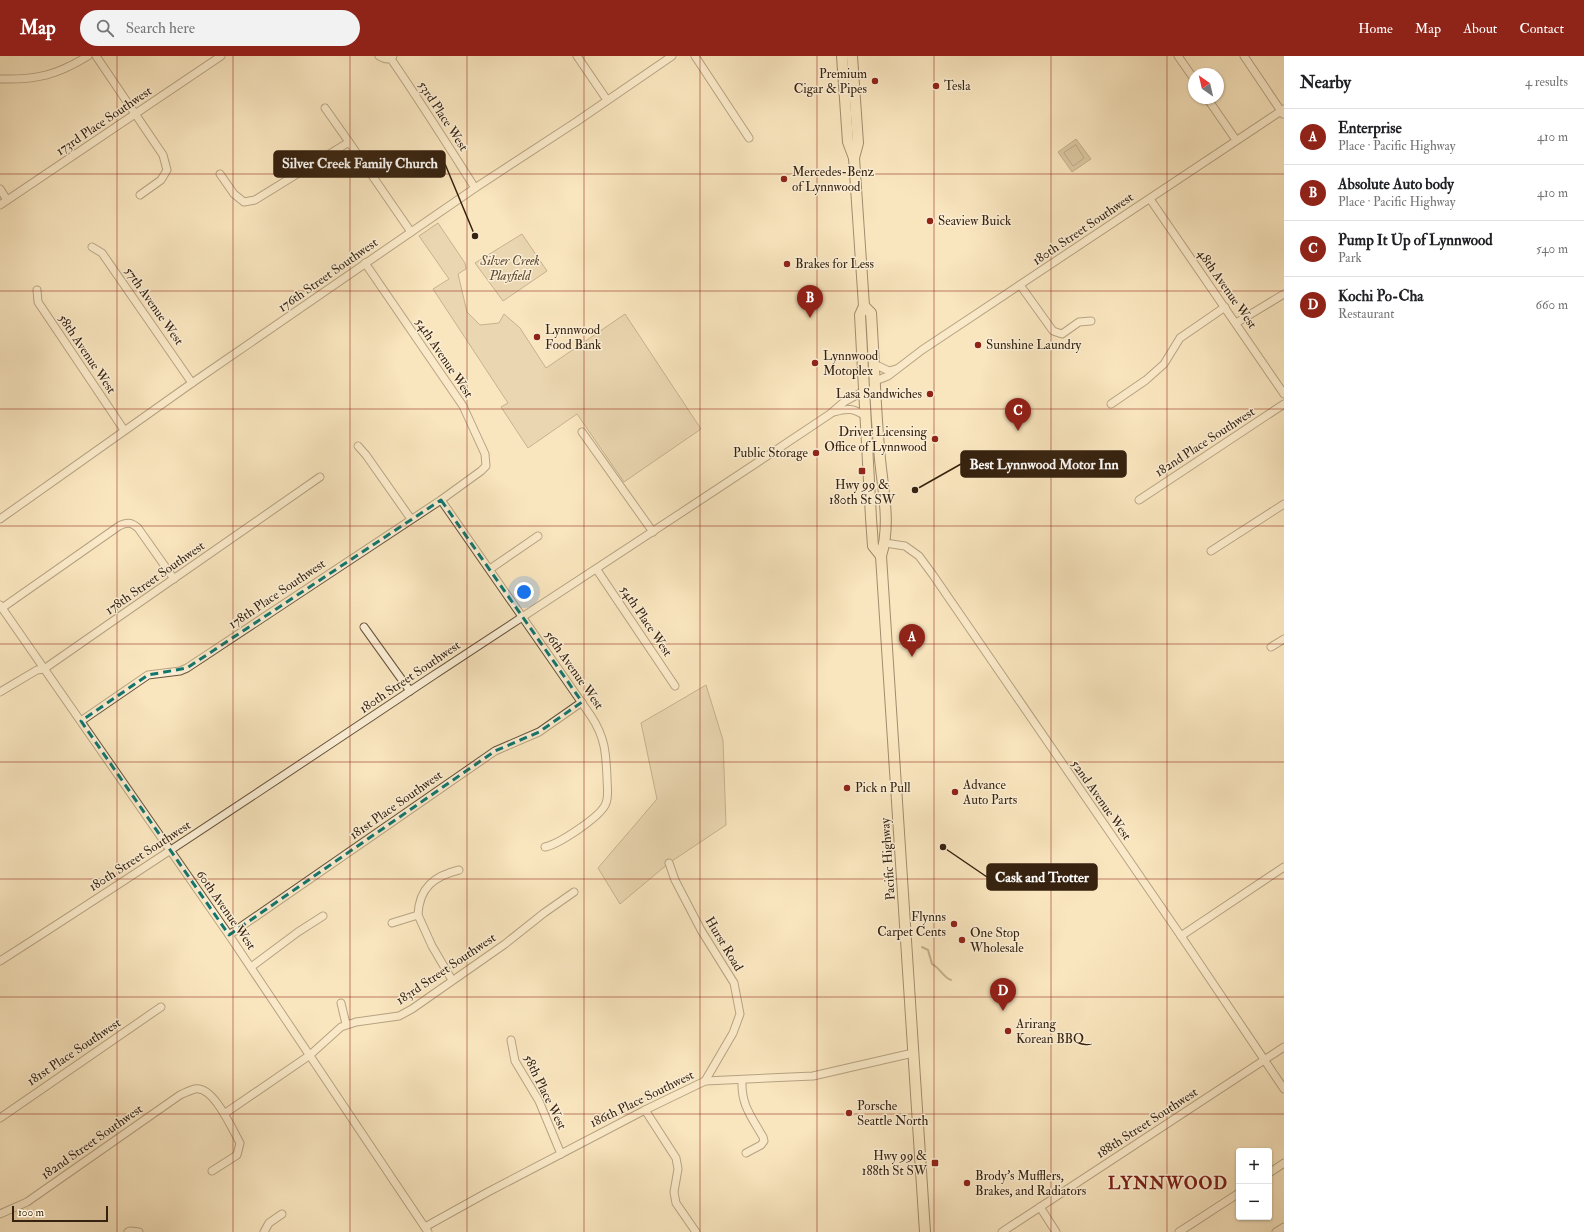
<!DOCTYPE html>
<html lang="en">
<head>
<meta charset="utf-8">
<style>
	:root { --surface:#fff; --page:#f2f2f2; --text:#202124; --muted:#757577; --line:#e0e0e0; --accent:#8f2418 }
	body { margin:0; font-family:"IM FELL Double Pica",serif; background:var(--page); color:var(--text) }
	.controls { position:absolute; right:12px; bottom:12px; display:grid; overflow:hidden; border-radius:4px; box-shadow:0 1px 3px #0004 }
	.controls button { width:36px; height:36px; display:grid; place-items:center; padding:0; border:0; border-bottom:1px solid var(--line); background:var(--surface); color:var(--text); font:20px sans-serif }
	.compass { position:absolute; left:1188px; top:12px; width:36px; height:36px; border-radius:50%; background:var(--surface); box-shadow:0 1px 3px #0004; rotate:326deg }
	.scale { position:absolute; left:12px; bottom:10px; width:96px; box-sizing:border-box; padding-left:4px; border:2px solid #36220f; border-top:0; font-size:11px; line-height:14px; white-space:nowrap; color:#36220f; -webkit-text-stroke:3px #fbeed5; paint-order:stroke }
	.you { position:absolute; left:524px; top:536px; width:14px; height:14px; margin:-10px; border:3px solid #fff; border-radius:50%; background:#1a73e8; box-shadow:0 0 0 6px #1a73e833 }
	.badge { display:grid; place-items:center; width:26px; height:26px; border-radius:50%; background:var(--accent); color:#fff; font-size:13px; font-weight:700 }
	.pin { position:absolute; translate:-50% -33px; filter:drop-shadow(0 1px 2px #0008) }
	.pin::after { content:''; position:absolute; top:21px; width:14px; height:12px; background:inherit; clip-path:polygon(0 0,100% 0,50% 100%) }
	.list { margin:0; padding:0; list-style:none }
	h2 { display:flex; justify-content:space-between; align-items:center; height:52px; margin:0; padding:0 16px; font-size:17px }
	h2 small { font-size:13px; font-weight:400; color:var(--muted) }
	.list li { display:grid; grid-template-columns:26px 1fr auto; gap:12px; align-items:center; box-sizing:border-box; height:56px; padding:0 16px; border-top:1px solid var(--line) }
	.list b { display:block; font-size:15px; white-space:nowrap }
	.list p { margin:0; font-size:13px; white-space:nowrap; color:var(--muted) }
	.list em { font-size:13px; font-style:normal; color:var(--muted) }
	.icon { flex:none; width:22px; height:22px; fill:none; stroke:currentColor; stroke-width:2; stroke-linecap:round; stroke-linejoin:round }
	.map { position:relative; flex:none; width:1284px; height:1176px; overflow:hidden }
	header { display:flex; align-items:center; gap:24px; box-sizing:border-box; height:56px; padding:0 20px; background:var(--accent); color:#fff }
	header strong { font-size:19px }
	nav { display:flex; gap:22px; margin-inline-start:auto; font-size:14px }
	.search { width:280px; height:36px; background:var(--page); display:flex; align-items:center; gap:10px; box-sizing:border-box; padding:0 14px; border-radius:22px; color:var(--muted); font-size:15px }
	main { display:flex }
	aside { flex:1; background:var(--surface) }
	.map>svg:first-child { display:block }
	.green { fill:#d8c4a0; stroke:#877358 }
	.water { fill:#b7a382; stroke:#836f54 }
	.lines { fill:none; stroke-linecap:round; stroke-linejoin:round }
	.shore { stroke:#766248; stroke-width:1 }
	.stream { stroke:#836f54; stroke-width:2 }
	.minor-casing { stroke:#67533b; stroke-width:9 }
	.highway-casing { stroke:#36220f; stroke-width:12 }
	.minor { stroke:#fbeed5; stroke-width:7 }
	.highway { stroke:#f9e5be; stroke-width:10 }
	.marked { fill:none; stroke:#0f766e; stroke-width:3; stroke-dasharray:8 5; stroke-linejoin:round }
	.grid { fill:none; stroke:#8f2418; stroke-width:1; stroke-opacity:0.55 }
	.poi-dot { fill:#8f2418; stroke:#fbeed5; stroke-width:1.5 }
	.labels { text-anchor:middle; dominant-baseline:central; stroke-width:3; stroke-linejoin:round; paint-order:stroke }
	.poi-label { font-size:13px; fill:#36220f; stroke:#fbeed5; text-anchor:start }
	.street-label { font-size:13px; fill:#36220f; stroke:#fbeed5 }
	.park-label { font-size:13px; font-style:italic; fill:#5e4a33; stroke:#fbeed5 }
	.district-label { font-size:17px; font-weight:bold; letter-spacing:1px; fill:#7a1f14; stroke:#fbeed5 }
	.leader { fill:none; stroke:#36220f; stroke-width:1.5 }
	.callout-dot { fill:#36220f; stroke:#fbeed5; stroke-width:1.5 }
	.callout { fill:#36220f; stroke:#36220f; stroke-width:1.5 }
	.callout-label { font-size:14px; text-anchor:middle; font-weight:bold; fill:#fff }
</style>
</head>
<body>
<header>
<strong>Map</strong>
<div class="search"><svg class="icon" aria-label="search" viewBox="0 0 24 24"><circle cx="10" cy="10" r="6"/><path d="M15 15l6 6"/></svg>Search here</div>
<nav><a>Home</a><a>Map</a><a>About</a><a>Contact</a></nav>
</header>
<main>
<div class="map">
<svg width="1284" height="1176" viewBox="0 0 1284 1176">
	<rect width="100%" height="100%" fill="#f9e5be"/>
	<filter id="stains"><feTurbulence type="fractalNoise" baseFrequency=".005" numOctaves="4"/><feColorMatrix values="0 0 0 0 .2 0 0 0 0 .09 0 0 0 0 .02 0 0 0 .5 -.17"/></filter>
	<radialGradient id="worn" r=".72"><stop offset=".6" stop-color="#630" stop-opacity="0"/><stop offset="1" stop-color="#630" stop-opacity=".3"/></radialGradient>
	<g class="green">
		<polygon points="438,167 465,207 466,213 458,218 467,256 480,269 499,267 504,258 520,272 546,312 625,258 701,373 624,426 577,358 528,392 501,351 508,347 433,233 449,223 419,180"/>
		<polygon points="522,178 547,215 503,245 475,207"/>
		<polygon points="706,629 723,684 726,769 669,807 620,848 598,812 657,743 641,667"/>
	</g>
	<polygon class="water" points="1076,83 1091,103 1072,116 1058,96"/>
	<g class="lines">
		<polygon class="shore" points="1076,89 1084,102 1073,110 1064,97"/>
		<path class="stream" d="M922,891l6,3 4,14c9,5 12,14 19,16"/>
		<defs>
			<g id="minor">
				<polyline points="96,0 163,99 167,114 161,124 140,139"/>
				<path d="M379,0c5,3 10,5 14,0"/>
				<polyline points="577,0 607,44"/>
				<polyline points="695,0 749,82"/>
				<polyline points="1178,0 1194,23"/>
				<polyline points="1244,0 1283,58"/>
				<path d="M391,3c29,42 56,85 84,129"/>
				<path d="M0,23c37,1 57,-4 88,-23"/>
				<polyline points="1207,42 1236,84"/>
				<polyline points="325,52 349,86 411,176"/>
				<polyline points="220,118 234,138 244,146 255,144 349,86"/>
				<polyline points="0,133 7,144"/>
				<polyline points="1150,143 1284,338"/>
				<polyline points="0,149 221,0"/>
				<polyline points="92,191 102,197 192,327"/>
				<polyline points="1020,229 1053,275 1062,278 1079,266 1091,265"/>
				<polyline points="37,234 38,246 124,374"/>
				<polyline points="1236,267 1284,238"/>
				<polyline points="874,308 889,315 896,313"/>
				<polyline points="875,325 888,320 922,294 1284,53"/>
				<polyline points="1111,348 1146,324 1164,308 1180,282 1225,251"/>
				<path d="M834,356c13,-4 20,-4 31,4"/>
				<polyline points="582,376 653,476"/>
				<polyline points="358,390 366,399 411,463"/>
				<path d="M441,444l150,216c14,21 15,37 16,62 0,8 2,17 -1,25 -4,13 -47,41 -61,44"/>
				<polyline points="1139,444 1284,348"/>
				<polyline points="0,463 192,327 475,132 576,66 672,0"/>
				<polyline points="885,487 905,490 919,500 933,519 1181,880 1284,1033"/>
				<polyline points="1211,495 1284,448"/>
				<polyline points="490,513 538,480"/>
				<polyline points="597,514 675,630"/>
				<polyline points="0,549 229,879 428,1176"/>
				<path d="M2,552l117,-82c8,-4 12,-4 19,2l36,51"/>
				<polyline points="364,571 410,635"/>
				<polyline points="1271,591 1284,583"/>
				<polyline points="0,636 37,614 44,613 320,421"/>
				<polyline points="81,665 148,619 180,615 187,612 441,444 481,415 486,410 485,398 463,350 365,207"/>
				<polyline points="669,807 675,824 701,874 734,927 740,958 733,977 705,1025"/>
				<polyline points="418,859 432,890 452,924"/>
				<path d="M392,867l26,-8c1,-27 16,-39 41,-45"/>
				<polyline points="229,879 495,695 539,676 582,646"/>
				<polyline points="1181,880 1284,811"/>
				<path d="M0,905c146,-93 290,-190 434,-286 132,-87 265,-173 396,-261l14,-12 20,-11"/>
				<polyline points="251,911 298,876 323,860"/>
				<polyline points="341,947 346,968"/>
				<polyline points="511,984 515,1005 539,1045 561,1098"/>
				<path d="M742,1024c-1,25 9,36 21,57l1,4 -3,4 -15,8"/>
				<polyline points="645,1054 676,1102 678,1113 674,1136 676,1147 696,1176"/>
				<polyline points="224,1058 310,999 341,971 356,966 399,960 412,953 505,888 544,857 574,836"/>
				<polyline points="0,1062 161,951"/>
				<polyline points="1269,1117 1284,1107"/>
				<polyline points="1040,1151 1056,1176"/>
				<path d="M0,1158l27,-12 153,-107c5,-2 10,-5 15,-6 19,-3 37,40 45,54l-3,12 -25,16"/>
				<polyline points="425,1171 488,1136 645,1054 705,1025 813,1020 913,997"/>
				<polyline points="128,1176 130,1175 139,1176"/>
				<polyline points="264,1176 269,1167 282,1158"/>
				<polyline points="1002,1176 1284,991"/>
				<polyline points="1179,1176 1239,1137"/>
				<polyline points="1276,1176 1284,1171"/>
			</g>
			<g id="highway">
				<polyline points="842,0 848,86 854,102"/>
				<polyline points="852,0 858,87 854,102 864,250 860,259 871,462 873,490 881,500"/>
				<path d="M864,250l7,7c3,45 4,89 8,134 2,36 13,74 2,109l44,676"/>
			</g>
		</defs>
		<use href="#minor" class="minor-casing"/>
		<use href="#highway" class="highway-casing"/>
		<use href="#minor" class="minor"/>
		<use href="#highway" class="highway"/>
	</g>
	<path d="M0 0H1284V1176H0ZM441,444l141,202 -43,30 -44,19 -266,184 -148,-214 67,-46 39,-7z" fill="#f9e5be" fill-opacity=".55" fill-rule="evenodd"/>
	<path class="marked" d="M441,444l141,202 -43,30 -44,19 -266,184 -148,-214 67,-46 39,-7z"/>
	<path class="grid" d="M117,0v1176M233,0v1176M350,0v1176M467,0v1176M584,0v1176M700,0v1176M817,0v1176M934,0v1176M1051,0v1176M1167,0v1176M0,118h1284M0,235h1284M0,353h1284M0,470h1284M0,588h1284M0,706h1284M0,823h1284M0,941h1284M0,1058h1284"/>
	<g class="poi-dot">
		<circle cx="875" cy="25" r="4"/>
		<circle cx="936" cy="30" r="4"/>
		<circle cx="784" cy="123" r="4"/>
		<circle cx="930" cy="165" r="4"/>
		<circle cx="787" cy="208" r="4"/>
		<circle cx="537" cy="281" r="4"/>
		<circle cx="978" cy="289" r="4"/>
		<circle cx="815" cy="307" r="4"/>
		<circle cx="930" cy="338" r="4"/>
		<circle cx="935" cy="383" r="4"/>
		<circle cx="816" cy="397" r="4"/>
		<rect x="858" y="411" width="8" height="8" rx="2"/>
		<circle cx="847" cy="732" r="4"/>
		<circle cx="955" cy="736" r="4"/>
		<circle cx="954" cy="868" r="4"/>
		<circle cx="962" cy="884" r="4"/>
		<circle cx="1008" cy="975" r="4"/>
		<circle cx="849" cy="1057" r="4"/>
		<rect x="931" y="1103" width="8" height="8" rx="2"/>
		<circle cx="967" cy="1127" r="4"/>
	</g>
	<g class="labels">
		<g class="poi-label">
			<text x="867" y="18" text-anchor="end">Premium<tspan x="867" dy="15">Cigar &amp; Pipes</tspan></text>
			<text x="944" y="30">Tesla</text>
			<text x="792" y="116">Mercedes-Benz<tspan x="792" dy="15">of Lynnwood</tspan></text>
			<text x="938" y="165">Seaview Buick</text>
			<text x="795" y="208">Brakes for Less</text>
			<text x="545" y="274">Lynnwood<tspan x="545" dy="15">Food Bank</tspan></text>
			<text x="986" y="289">Sunshine Laundry</text>
			<text x="823" y="300">Lynnwood<tspan x="823" dy="15">Motoplex</tspan></text>
			<text x="922" y="338" text-anchor="end">Lasa Sandwiches</text>
			<text x="927" y="376" text-anchor="end">Driver Licensing<tspan x="927" dy="15">Office of Lynnwood</tspan></text>
			<text x="808" y="397" text-anchor="end">Public Storage</text>
			<text x="862" y="429" text-anchor="middle">Hwy 99 &amp;<tspan x="862" dy="15">180th St SW</tspan></text>
			<text x="963" y="729">Advance<tspan x="963" dy="15">Auto Parts</tspan></text>
			<text x="855" y="732">Pick n Pull</text>
			<text x="946" y="861" text-anchor="end">Flynns<tspan x="946" dy="15">Carpet Cents</tspan></text>
			<text x="970" y="877">One Stop<tspan x="970" dy="15">Wholesale</tspan></text>
			<text x="1016" y="968">Arirang<tspan x="1016" dy="15">Korean BBQ</tspan></text>
			<text x="857" y="1050">Porsche<tspan x="857" dy="15">Seattle North</tspan></text>
			<text x="927" y="1100" text-anchor="end">Hwy 99 &amp;<tspan x="927" dy="15">188th St SW</tspan></text>
			<text x="975" y="1120">Brody's Mufflers,<tspan x="975" dy="15">Brakes, and Radiators</tspan></text>
		</g>
		<g class="street-label">
			<text transform="translate(443 60) rotate(57)">53rd Place West</text>
			<text transform="translate(104 65) rotate(-34)">173rd Place Southwest</text>
			<text transform="translate(1083 173) rotate(-34)">180th Street Southwest</text>
			<text transform="translate(328 219) rotate(-35)">176th Street Southwest</text>
			<text transform="translate(1227 233) rotate(55)">48th Avenue West</text>
			<text transform="translate(154 250) rotate(55)">57th Avenue West</text>
			<text transform="translate(87 298) rotate(56)">58th Avenue West</text>
			<text transform="translate(444 302) rotate(56)">54th Avenue West</text>
			<text transform="translate(1205 386) rotate(-33)">182nd Place Southwest</text>
			<text transform="translate(155 522) rotate(-35)">178th Street Southwest</text>
			<text transform="translate(277 538) rotate(-34)">178th Place Southwest</text>
			<text transform="translate(646 565) rotate(56)">54th Place West</text>
			<text transform="translate(574 614) rotate(55)">56th Avenue West</text>
			<text transform="translate(410 621) rotate(-34)">180th Street Southwest</text>
			<text transform="translate(1101 744) rotate(55)">52nd Avenue West</text>
			<text transform="translate(396 749) rotate(-35)">181st Place Southwest</text>
			<text transform="translate(140 800) rotate(-33)">180th Street Southwest</text>
			<text transform="translate(888 803) rotate(-94)">Pacific Highway</text>
			<text transform="translate(226 854) rotate(55)">60th Avenue West</text>
			<text transform="translate(724 888) rotate(59)">Hurst Road</text>
			<text transform="translate(446 913) rotate(-34)">183rd Street Southwest</text>
			<text transform="translate(74 996) rotate(-34)">181st Place Southwest</text>
			<text transform="translate(545 1036) rotate(64)">58th Place West</text>
			<text transform="translate(642 1043) rotate(-26)">186th Place Southwest</text>
			<text transform="translate(1147 1067) rotate(-33)">188th Street Southwest</text>
			<text transform="translate(92 1086) rotate(-35)">182nd Street Southwest</text>
		</g>
		<g class="park-label">
			<text x="510" y="205">Silver Creek<tspan x="510" dy="15">Playfield</tspan></text>
		</g>
		<g class="district-label">
			<text x="1168" y="1127">LYNNWOOD</text>
		</g>
	</g>
	<path class="leader" d="M475 180L445 108M915 434L961 408M943 791L987 821"/>
	<g class="callout-dot">
		<circle cx="475" cy="180" r="4"/>
		<circle cx="915" cy="434" r="4"/>
		<circle cx="943" cy="791" r="4"/>
	</g>
	<g class="callout">
		<rect x="274" y="95" width="171" height="26" rx="4"/>
		<rect x="961" y="395" width="165" height="26" rx="4"/>
		<rect x="987" y="808" width="110" height="26" rx="4"/>
	</g>
	<g class="callout-label">
		<text x="360" y="112">Silver Creek Family Church</text>
		<text x="1044" y="413">Best Lynnwood Motor Inn</text>
		<text x="1042" y="826">Cask and Trotter</text>
	</g>
	<rect width="100%" height="100%" filter="url(#stains)"/>
	<rect width="100%" height="100%" fill="url(#worn)"/>
</svg>
<div class="controls">
<button>+</button>
<button>−</button>
</div>
<svg class="compass" viewBox="-18 -18 36 36"><path d="M0-13l5 13h-10z" fill="#e53935"/><path d="M0 13l5-13h-10z" fill="#757577"/></svg>
<div class="scale">100 m</div>
<div class="you"></div>
<div class="pin badge" style="left:912px;top:601px">A</div>
<div class="pin badge" style="left:810px;top:262px">B</div>
<div class="pin badge" style="left:1018px;top:375px">C</div>
<div class="pin badge" style="left:1003px;top:955px">D</div>
</div>
<aside>
<h2>Nearby<small>4 results</small></h2>
<ul class="list">
<li><span class="badge">A</span><div><b>Enterprise</b><p>Place · Pacific Highway</p></div><em>410 m</em></li>
<li><span class="badge">B</span><div><b>Absolute Auto body</b><p>Place · Pacific Highway</p></div><em>410 m</em></li>
<li><span class="badge">C</span><div><b>Pump It Up of Lynnwood</b><p>Park</p></div><em>540 m</em></li>
<li><span class="badge">D</span><div><b>Kochi Po-Cha</b><p>Restaurant</p></div><em>660 m</em></li>
</ul>
</aside>
</main>
</body>
</html>
